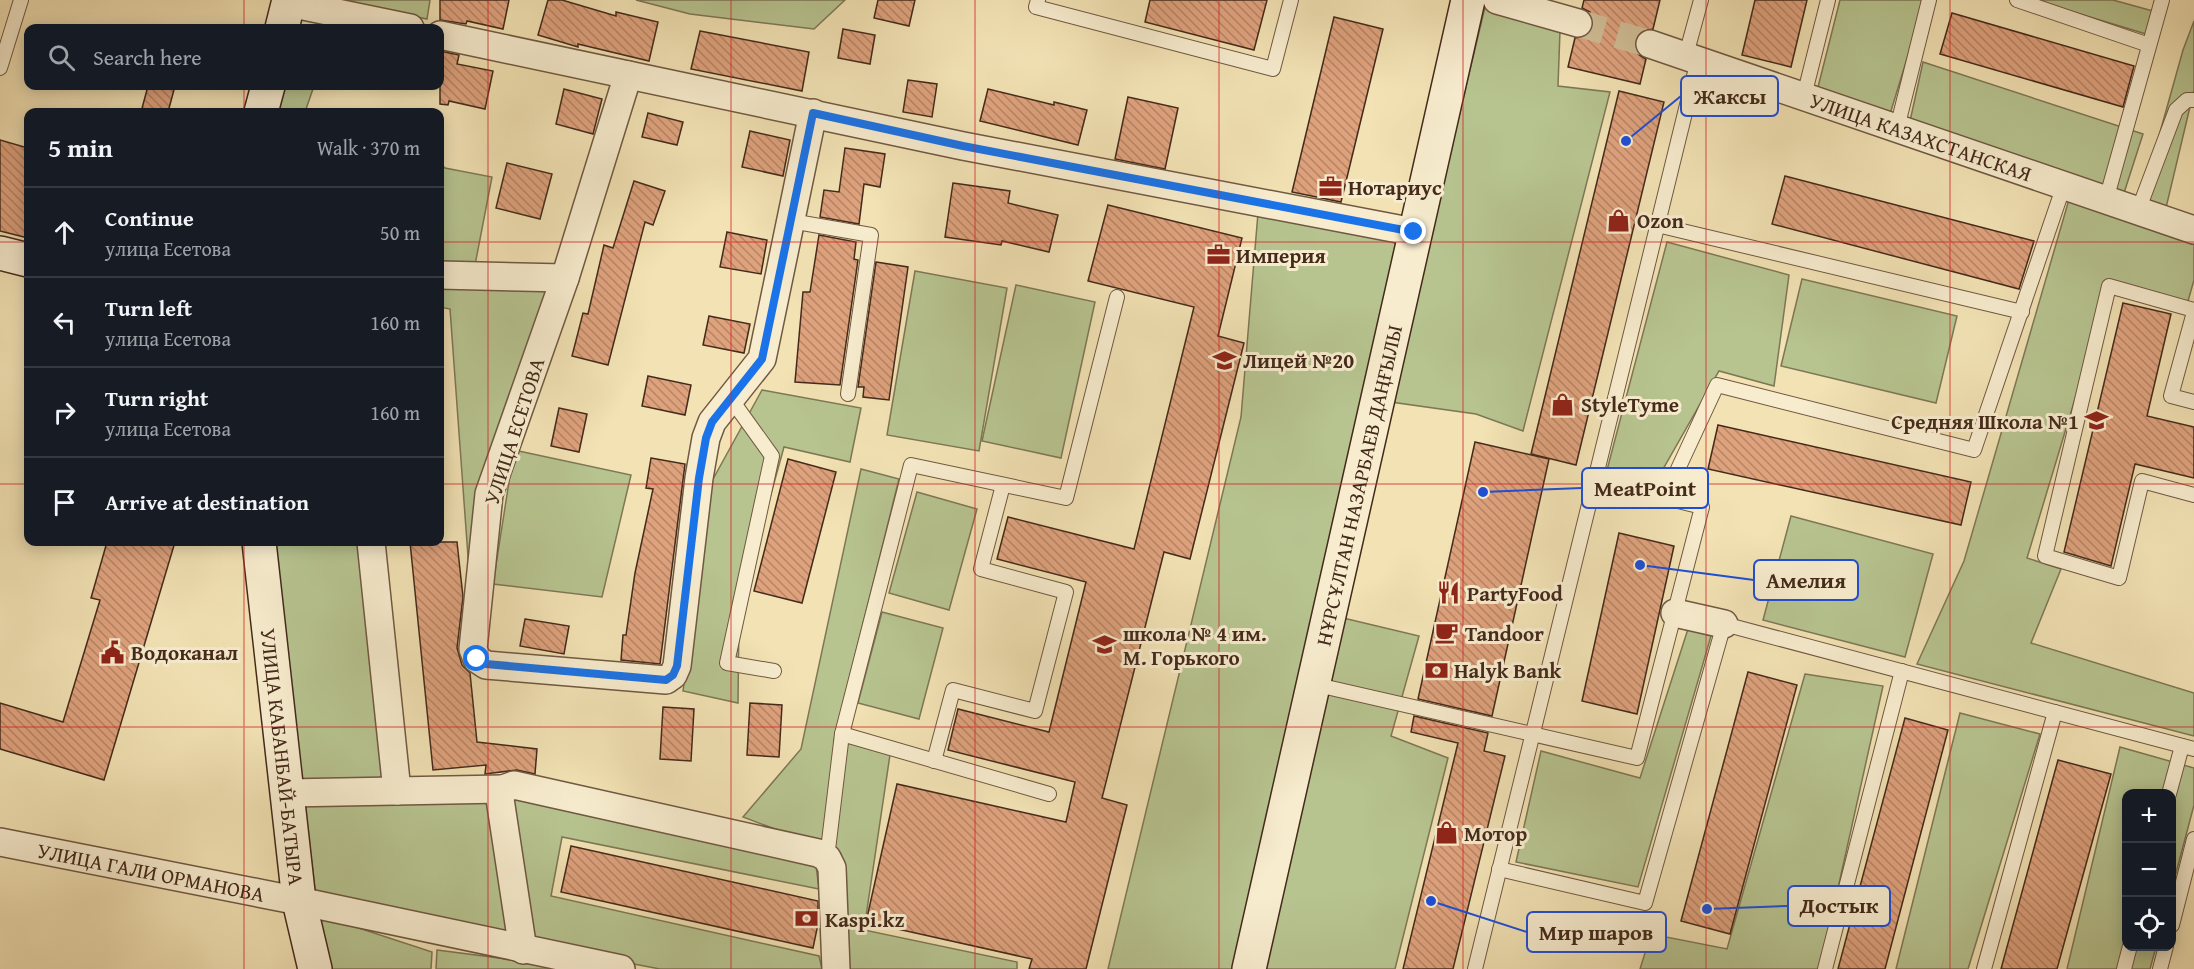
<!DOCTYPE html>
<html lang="en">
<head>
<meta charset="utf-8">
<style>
	:root { --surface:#171b24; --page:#20242c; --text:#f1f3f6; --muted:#9ea1a6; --line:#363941 }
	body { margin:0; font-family:"Gentium Book Plus",serif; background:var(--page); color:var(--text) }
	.controls { position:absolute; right:18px; bottom:18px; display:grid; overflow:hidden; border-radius:12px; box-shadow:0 3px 15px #0003 }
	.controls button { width:54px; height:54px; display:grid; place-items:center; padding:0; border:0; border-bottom:2px solid var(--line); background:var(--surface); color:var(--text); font:30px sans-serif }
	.stop { position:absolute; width:18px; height:18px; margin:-14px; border:4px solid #1a73e8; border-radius:50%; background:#fff }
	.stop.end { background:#1a73e8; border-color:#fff; box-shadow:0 2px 6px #0008 }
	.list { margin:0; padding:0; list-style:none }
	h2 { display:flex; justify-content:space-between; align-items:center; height:78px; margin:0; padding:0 24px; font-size:26px }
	h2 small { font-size:20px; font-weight:400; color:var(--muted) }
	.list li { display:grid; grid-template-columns:39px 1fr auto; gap:18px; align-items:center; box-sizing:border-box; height:90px; padding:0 24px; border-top:2px solid var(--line) }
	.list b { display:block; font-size:22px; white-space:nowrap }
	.list p { margin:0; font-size:20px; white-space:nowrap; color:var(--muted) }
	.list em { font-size:20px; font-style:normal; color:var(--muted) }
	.icon { flex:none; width:33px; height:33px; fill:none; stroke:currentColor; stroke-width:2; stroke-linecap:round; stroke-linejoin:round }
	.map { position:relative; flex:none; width:2194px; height:969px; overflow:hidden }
	.search { position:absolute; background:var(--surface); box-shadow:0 3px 15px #0003; left:24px; top:24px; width:420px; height:66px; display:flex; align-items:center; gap:15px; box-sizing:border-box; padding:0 21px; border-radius:12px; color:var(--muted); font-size:22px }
	.panel { position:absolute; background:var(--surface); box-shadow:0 3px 15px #0003; left:24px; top:108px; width:420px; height:438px; border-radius:12px }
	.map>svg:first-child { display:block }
	.grass { fill:#b7c490; stroke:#7e7756; stroke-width:1.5 }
	.building { fill:url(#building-back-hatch); stroke:#442a1b; stroke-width:1.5 }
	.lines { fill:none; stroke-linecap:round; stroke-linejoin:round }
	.street-tunnel { stroke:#cfbd95; stroke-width:27; stroke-dasharray:27 14; stroke-linecap:butt }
	.lane-casing { stroke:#705841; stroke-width:16 }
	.street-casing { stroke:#705841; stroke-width:30 }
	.secondary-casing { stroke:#442a1b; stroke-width:36 }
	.lane { stroke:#f7ecce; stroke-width:14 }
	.street { stroke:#f7ecce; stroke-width:27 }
	.secondary { stroke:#f7ecce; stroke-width:33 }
	.route { stroke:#1a73e8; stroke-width:8 }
	.grid { fill:none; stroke:#d62828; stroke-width:1.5; stroke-opacity:0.55 }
	.labels { text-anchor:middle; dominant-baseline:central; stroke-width:6; stroke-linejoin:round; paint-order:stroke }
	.street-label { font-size:21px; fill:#442a1b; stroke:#f7ecce }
	.poi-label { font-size:21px; font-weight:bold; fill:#442a1b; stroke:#f7ecce; text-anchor:start }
	.leader { fill:none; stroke:#1d4ed8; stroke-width:2 }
	.callout-dot { fill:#1d4ed8; stroke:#f7ecce; stroke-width:2 }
	.callout { fill:#f7ecce; stroke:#1d4ed8; stroke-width:2 }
	.callout-label { font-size:22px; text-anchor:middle; font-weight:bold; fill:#442a1b }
</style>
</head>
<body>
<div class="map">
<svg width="2194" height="969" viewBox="0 0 2194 969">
	<defs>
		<pattern id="building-back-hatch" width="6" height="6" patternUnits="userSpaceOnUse" patternTransform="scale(1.5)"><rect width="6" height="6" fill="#dea27d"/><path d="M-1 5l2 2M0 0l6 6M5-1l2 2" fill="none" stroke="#b68466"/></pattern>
	</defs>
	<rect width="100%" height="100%" fill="#f2e2b4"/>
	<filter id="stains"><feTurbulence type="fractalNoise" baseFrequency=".00333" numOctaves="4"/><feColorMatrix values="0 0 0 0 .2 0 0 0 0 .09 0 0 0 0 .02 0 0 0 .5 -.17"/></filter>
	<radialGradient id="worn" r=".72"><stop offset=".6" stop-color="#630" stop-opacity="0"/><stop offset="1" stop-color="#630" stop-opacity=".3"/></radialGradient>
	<g class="grass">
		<polygon points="332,0 430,0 427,19"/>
		<polygon points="636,0 845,0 814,29 690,14"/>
		<polygon points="1840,0 1925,0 1890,114 1818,87"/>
		<polygon points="2034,0 2113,0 2153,11 2146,34"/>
		<polygon points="1485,7 1560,31 1558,86 1610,92 1523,431 1476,414 1391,402"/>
		<polygon points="2194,21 2194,90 2165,212 2138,211 2183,50"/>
		<polygon points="1923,62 2143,134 2124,193 1910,121"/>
		<polygon points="275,86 314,86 305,112 268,112"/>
		<polygon points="440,163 445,168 492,177 475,265 440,262"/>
		<polygon points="2070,196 2194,242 2194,280 2186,308 2109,286 2027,558 2061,569 2031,643 2194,693 2194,736 1917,664 1964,561"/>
		<polygon points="1258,213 1404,240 1239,969 1108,969 1241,417"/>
		<polygon points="1667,242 1789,275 1774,386 1719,371 1655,483 1607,470"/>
		<polygon points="915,271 1007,288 979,451 887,435"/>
		<polygon points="1802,279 1957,316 1936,403 1781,366"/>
		<polygon points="440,281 557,284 470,584 450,309 440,307"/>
		<polygon points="1016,285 1095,302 1061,458 982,441"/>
		<polygon points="762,390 861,408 850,462 784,447 739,610 738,703 683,691 712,481"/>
		<polygon points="514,450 631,475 602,597 493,584"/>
		<polygon points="861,469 899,479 834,740 891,748 864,930 1017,962 1017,969 846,969 841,854 743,817 801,749"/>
		<polygon points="917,492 977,509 949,610 889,593"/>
		<polygon points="1791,516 1933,554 1905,657 1763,620"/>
		<polygon points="274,542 364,542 391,805 490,797 511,937 315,890"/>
		<polygon points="882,612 943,628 919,719 858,703"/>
		<polygon points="1339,617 1419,636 1391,736 1448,758 1395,969 1262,969"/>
		<polygon points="1688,629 1711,636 1638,887 1516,862 1541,751 1640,778"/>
		<polygon points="1805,674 1883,686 1820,969 1640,969 1651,934 1727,949"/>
		<polygon points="1960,713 2040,734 1968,969 1896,969"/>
		<polygon points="2120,747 2194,768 2194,805 2172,888 2172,794 2126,794 2126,946 2156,947 2150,969 2067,969"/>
		<polygon points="513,799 816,866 819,889 562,837 551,896 819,956 822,969 660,969 535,945"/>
		<polygon points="313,913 432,952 431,969 328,969"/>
		<polygon points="437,950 585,969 436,969"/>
	</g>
	<g class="building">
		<polygon points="440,0 509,0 503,29 467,21 466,24 440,20"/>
		<polygon points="548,0 562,0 616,16 616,12 658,22 649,61 578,44 578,47 538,35"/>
		<polygon points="878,0 915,0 909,26 874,18"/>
		<polygon points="1150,0 1267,0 1254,50 1145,22"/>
		<polygon points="1584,0 1660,0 1653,29 1640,32 1635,39 1638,54 1646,59 1640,84 1568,67 1575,38 1588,35 1593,27 1590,12 1582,8"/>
		<polygon points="1755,0 1807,0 1791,67 1742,55"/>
		<polygon points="1952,13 2134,66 2123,107 1940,54"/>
		<polygon points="1334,17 1383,29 1341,202 1292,192"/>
		<polygon points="843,29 875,35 870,64 838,58"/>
		<polygon points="700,31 809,52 802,91 691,69"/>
		<polygon points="440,51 459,55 457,64 493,71 485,109 449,101 448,105 440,104"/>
		<polygon points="908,80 937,84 932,117 903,112"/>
		<polygon points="148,86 175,86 168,112 141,112"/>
		<polygon points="564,89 602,99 593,134 556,124"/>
		<polygon points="988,89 1054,105 1054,102 1087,110 1078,145 980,121"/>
		<polygon points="1619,91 1664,102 1576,465 1531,454"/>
		<polygon points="1128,97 1178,108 1165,169 1115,159"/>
		<polygon points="648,113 683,122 677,145 642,137"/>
		<polygon points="750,131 790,140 783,176 742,167"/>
		<polygon points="0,140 28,148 28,238 0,231"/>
		<polygon points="845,148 885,154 880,187 864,184 859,224 820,217 824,190 839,192"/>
		<polygon points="507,163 552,174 540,219 496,208"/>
		<polygon points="1785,176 2034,241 2019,289 1772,224"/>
		<polygon points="634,181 665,191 653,225 645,222 608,365 572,356 583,313 588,314 604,245 613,248"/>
		<polygon points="953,183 1010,191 1008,203 1058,215 1049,252 1002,241 1001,245 945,237"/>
		<polygon points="1108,205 1242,238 1218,336 1244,343 1190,559 1164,552 1102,798 1127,805 1086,969 1029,969 1032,959 866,922 897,784 1066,822 1075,782 948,750 958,709 1049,732 1086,582 997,559 1008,517 1134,549 1194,307 1088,281"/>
		<polygon points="727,232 767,240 761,274 720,267"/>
		<polygon points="819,235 856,242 854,259 858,260 840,385 795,382 803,292 810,292"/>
		<polygon points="876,262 908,267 889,400 863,397 864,387 858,387"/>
		<polygon points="2123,303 2171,314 2147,416 2194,427 2194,478 2135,464 2111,566 2064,552"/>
		<polygon points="709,316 750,324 744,353 703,345"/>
		<polygon points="648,376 691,385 685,415 642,406"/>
		<polygon points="559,408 587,414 579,452 551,446"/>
		<polygon points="1718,425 1971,482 1961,525 1708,469"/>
		<polygon points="1475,442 1549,459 1492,716 1418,699"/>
		<polygon points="651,458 685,464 660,664 621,660 623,635 626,635 635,573 653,489 646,488"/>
		<polygon points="788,459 836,472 802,603 754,591"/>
		<polygon points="1619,533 1674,546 1637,714 1582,701"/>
		<polygon points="107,542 175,542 104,780 0,749 0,703 63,722 100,600 91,598"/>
		<polygon points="410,542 457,542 463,597 457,648 462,665 470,673 477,742 537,749 535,774 517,770 485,774 486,765 433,770"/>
		<polygon points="525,619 569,626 564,654 520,646"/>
		<polygon points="1748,672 1797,685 1730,934 1681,921"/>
		<polygon points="750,703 782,705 779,757 747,755"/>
		<polygon points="663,707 694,709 691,761 660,759"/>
		<polygon points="1414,716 1488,733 1484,751 1505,756 1453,969 1403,969 1458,743 1411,732"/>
		<polygon points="1905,718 1948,730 1885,969 1838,969"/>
		<polygon points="2058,760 2111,774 2057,969 2001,969"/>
		<polygon points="571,846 818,901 818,924 813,948 561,892"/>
	</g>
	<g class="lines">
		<polyline class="street-tunnel" points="1578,23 1650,44"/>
		<defs>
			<g id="lane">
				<polyline points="1038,0 1036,7 1273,69 1291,0"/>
				<polyline points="2017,0 2149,45"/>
				<polyline points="1686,55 1701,0"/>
				<polyline points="0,68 21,0"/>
				<polyline points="1804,96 1828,0"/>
				<polyline points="1897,128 1929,0"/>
				<polyline points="2106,200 2162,0"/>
				<polyline points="2138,211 2176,110 2187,100 2194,100"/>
				<polyline points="791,221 871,235 848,394"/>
				<polyline points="1657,225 2022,312"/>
				<polyline points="2194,310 2109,286 2045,556 2119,578 2142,481 2194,495"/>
				<polyline points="2194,312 2171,396 2194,402"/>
				<polyline points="731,399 772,456 727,663 774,671"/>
				<polyline points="1665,497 1717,385 1974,450 2064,185"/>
				<polyline points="1313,684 1637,758 1702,507 1595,480"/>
				<polyline points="934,761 953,690 1035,711 1066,592 981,569 1003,485"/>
				<polyline points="1049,794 842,734 911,465 1066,498 1117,297"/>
				<polyline points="2169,794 2182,746"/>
				<polyline points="827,858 842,734"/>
				<polyline points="1499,869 1645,903 1724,624 2194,749"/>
				<polyline points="2172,925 2194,839"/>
				<polyline points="1475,969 1698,60"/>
				<polyline points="1825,969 1902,671"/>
				<polyline points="1984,969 2055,712"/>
				<polyline points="2124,969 2130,946"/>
				<polyline points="2160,969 2166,946"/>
			</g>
			<g id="street">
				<polyline points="1497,0 1578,23"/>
				<polyline points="289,3 410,28"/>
				<polyline points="440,35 963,146 1414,232"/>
				<path id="s1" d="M1650,44l544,186"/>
				<polyline points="628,75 565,278 489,494 473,649 477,659 486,665 666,680 673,675 677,666 699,478 706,438 712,422 762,359 813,113"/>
				<polyline points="440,275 565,278"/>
				<polyline points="371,542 397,791"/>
				<polyline points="1675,613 1724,624"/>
				<polyline points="287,793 503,789"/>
				<path id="s2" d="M0,842l299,59 322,68"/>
				<polyline points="523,950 500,799 503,789 514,785 818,853 827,858 832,868 836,969"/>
			</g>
			<g id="secondary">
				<polyline points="282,28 289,0"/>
				<polyline points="261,112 268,86"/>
				<polyline points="0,253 28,260"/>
				<path id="s3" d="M259,542l40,359 16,68"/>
				<path id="s4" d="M1249,969l219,-969"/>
			</g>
		</defs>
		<use href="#lane" class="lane-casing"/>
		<use href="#street" class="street-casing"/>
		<use href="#secondary" class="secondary-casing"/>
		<use href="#lane" class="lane"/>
		<use href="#street" class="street"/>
		<use href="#secondary" class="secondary"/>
	</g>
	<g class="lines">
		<polyline class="route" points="477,659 486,664 666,680 673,675 677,666 699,478 706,438 712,422 762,359 813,113 963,146 1414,232"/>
	</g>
	<path class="grid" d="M244,0v28M488,0v969M731,0v969M975,0v969M1219,0v969M1463,0v969M1706,0v969M1950,0v969M244,86v26M0,242h28M440,242h1754M0,484h28M440,484h1754M244,542v427M0,727h2194"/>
	<defs>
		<symbol id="office-bare" viewBox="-9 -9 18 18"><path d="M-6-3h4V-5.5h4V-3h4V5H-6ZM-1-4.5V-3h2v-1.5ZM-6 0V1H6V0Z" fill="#8f2418" stroke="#f7ecce" stroke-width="2.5" paint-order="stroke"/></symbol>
		<symbol id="shop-bare" viewBox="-9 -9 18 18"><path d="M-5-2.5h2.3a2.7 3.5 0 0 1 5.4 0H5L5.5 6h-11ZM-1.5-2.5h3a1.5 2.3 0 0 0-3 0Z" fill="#8f2418" stroke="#f7ecce" stroke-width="2.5" paint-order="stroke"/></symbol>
		<symbol id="school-bare" viewBox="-9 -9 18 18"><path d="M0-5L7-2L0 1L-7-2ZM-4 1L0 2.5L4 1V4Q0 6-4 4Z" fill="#8f2418" stroke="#f7ecce" stroke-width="2.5" paint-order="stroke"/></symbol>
		<symbol id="restaurant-bare" viewBox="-9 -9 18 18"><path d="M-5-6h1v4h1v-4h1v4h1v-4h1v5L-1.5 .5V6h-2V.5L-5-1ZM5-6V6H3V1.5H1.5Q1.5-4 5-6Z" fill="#8f2418" stroke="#f7ecce" stroke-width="2.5" paint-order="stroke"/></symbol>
		<symbol id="cafe-bare" viewBox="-9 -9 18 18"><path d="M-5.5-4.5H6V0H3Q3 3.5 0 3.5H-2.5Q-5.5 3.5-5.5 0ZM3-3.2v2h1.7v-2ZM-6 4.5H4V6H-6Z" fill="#8f2418" stroke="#f7ecce" stroke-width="2.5" paint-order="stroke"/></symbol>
		<symbol id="civic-bare" viewBox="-9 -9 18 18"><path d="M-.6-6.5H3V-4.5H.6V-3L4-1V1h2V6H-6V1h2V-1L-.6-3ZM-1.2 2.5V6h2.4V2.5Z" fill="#8f2418" stroke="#f7ecce" stroke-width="2.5" paint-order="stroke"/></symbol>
		<symbol id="bank-bare" viewBox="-9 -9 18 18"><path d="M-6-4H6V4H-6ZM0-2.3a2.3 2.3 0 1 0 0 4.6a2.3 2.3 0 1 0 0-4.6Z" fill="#8f2418" stroke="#f7ecce" stroke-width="2.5" paint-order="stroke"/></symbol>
	</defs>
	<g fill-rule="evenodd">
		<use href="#office-bare" x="1314" y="170" width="33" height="33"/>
		<use href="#shop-bare" x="1602" y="204" width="33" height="33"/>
		<use href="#office-bare" x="1202" y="238" width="33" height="33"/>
		<use href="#school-bare" x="1208" y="344" width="33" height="33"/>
		<use href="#shop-bare" x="1546" y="388" width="33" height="33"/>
		<use href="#school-bare" x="2080" y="404" width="33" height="33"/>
		<use href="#restaurant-bare" x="1432" y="576" width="33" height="33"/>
		<use href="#cafe-bare" x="1430" y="616" width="33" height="33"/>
		<use href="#school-bare" x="1088" y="628" width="33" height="33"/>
		<use href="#civic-bare" x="96" y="636" width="33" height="33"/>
		<use href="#bank-bare" x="1420" y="654" width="33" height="33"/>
		<use href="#shop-bare" x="1430" y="816" width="33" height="33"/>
		<use href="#bank-bare" x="790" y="902" width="33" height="33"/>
	</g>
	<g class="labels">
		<g class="street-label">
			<text stroke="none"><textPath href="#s1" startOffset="286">УЛИЦА КАЗАХСТАНСКАЯ</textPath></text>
			<text transform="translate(514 431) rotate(-72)">УЛИЦА ЕСЕТОВА</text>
			<text stroke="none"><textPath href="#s4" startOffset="496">НҰРСҰЛТАН НАЗАРБАЕВ ДАҢҒЫЛЫ</textPath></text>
			<text stroke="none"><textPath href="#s3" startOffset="216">УЛИЦА КАБАНБАЙ-БАТЫРА</textPath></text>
			<text stroke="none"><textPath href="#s2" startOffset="154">УЛИЦА ГАЛИ ОРМАНОВА</textPath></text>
		</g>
		<g class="poi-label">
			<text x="1348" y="187">Нотариус</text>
			<text x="1637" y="220">Ozon</text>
			<text x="1236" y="255">Империя</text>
			<text x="1243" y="360">Лицей №20</text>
			<text x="1581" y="404">StyleTyme</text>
			<text x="2079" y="421" text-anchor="end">Средняя Школа №1</text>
			<text x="1467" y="593">PartyFood</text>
			<text x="1123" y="633">школа № 4 им.<tspan x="1123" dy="24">М. Горького</tspan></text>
			<text x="1465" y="633">Tandoor</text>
			<text x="131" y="652">Водоканал</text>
			<text x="1454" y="670">Halyk Bank</text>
			<text x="1464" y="833">Мотор</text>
			<text x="825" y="919">Kaspi.kz</text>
		</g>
	</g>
	<path class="leader" d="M1626 141L1681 96M1483 492L1582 488M1640 565L1754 580M1707 909L1788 906M1431 901L1527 932"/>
	<g class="callout-dot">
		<circle cx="1626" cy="141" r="6"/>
		<circle cx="1483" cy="492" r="6"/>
		<circle cx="1640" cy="565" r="6"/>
		<circle cx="1707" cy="909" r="6"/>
		<circle cx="1431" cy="901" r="6"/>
	</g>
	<g class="callout">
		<rect x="1681" y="76" width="97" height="40" rx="6"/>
		<rect x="1582" y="468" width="126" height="40" rx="6"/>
		<rect x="1754" y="560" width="104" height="40" rx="6"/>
		<rect x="1788" y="886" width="102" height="40" rx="6"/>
		<rect x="1527" y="912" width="139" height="40" rx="6"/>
	</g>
	<g class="callout-label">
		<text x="1730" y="104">Жаксы</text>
		<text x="1645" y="496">MeatPoint</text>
		<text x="1806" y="588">Амелия</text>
		<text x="1839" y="913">Достык</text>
		<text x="1596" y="940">Мир шаров</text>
	</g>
	<rect width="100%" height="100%" filter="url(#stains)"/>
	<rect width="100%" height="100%" fill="url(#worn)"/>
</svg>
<div class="controls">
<button>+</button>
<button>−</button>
<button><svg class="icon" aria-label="locate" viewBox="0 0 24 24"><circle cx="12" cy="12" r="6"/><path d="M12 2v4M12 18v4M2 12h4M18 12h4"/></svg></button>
</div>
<div class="stop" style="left:477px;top:659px"></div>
<div class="stop end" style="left:1414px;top:232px"></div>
<div class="search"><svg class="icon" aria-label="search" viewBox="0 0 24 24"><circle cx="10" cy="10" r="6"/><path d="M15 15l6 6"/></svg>Search here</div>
<section class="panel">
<h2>5 min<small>Walk · 370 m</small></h2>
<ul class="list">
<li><svg class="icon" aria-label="ahead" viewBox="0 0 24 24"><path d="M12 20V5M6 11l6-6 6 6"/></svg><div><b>Continue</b><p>улица Есетова</p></div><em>50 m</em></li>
<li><svg class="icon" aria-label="left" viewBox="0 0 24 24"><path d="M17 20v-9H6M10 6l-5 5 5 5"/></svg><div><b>Turn left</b><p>улица Есетова</p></div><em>160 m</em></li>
<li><svg class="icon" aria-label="right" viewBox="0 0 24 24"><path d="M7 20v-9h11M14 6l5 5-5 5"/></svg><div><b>Turn right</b><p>улица Есетова</p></div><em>160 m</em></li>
<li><svg class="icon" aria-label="arrive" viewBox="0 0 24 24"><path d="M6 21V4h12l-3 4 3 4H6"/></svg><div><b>Arrive at destination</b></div></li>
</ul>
</section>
</div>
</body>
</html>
